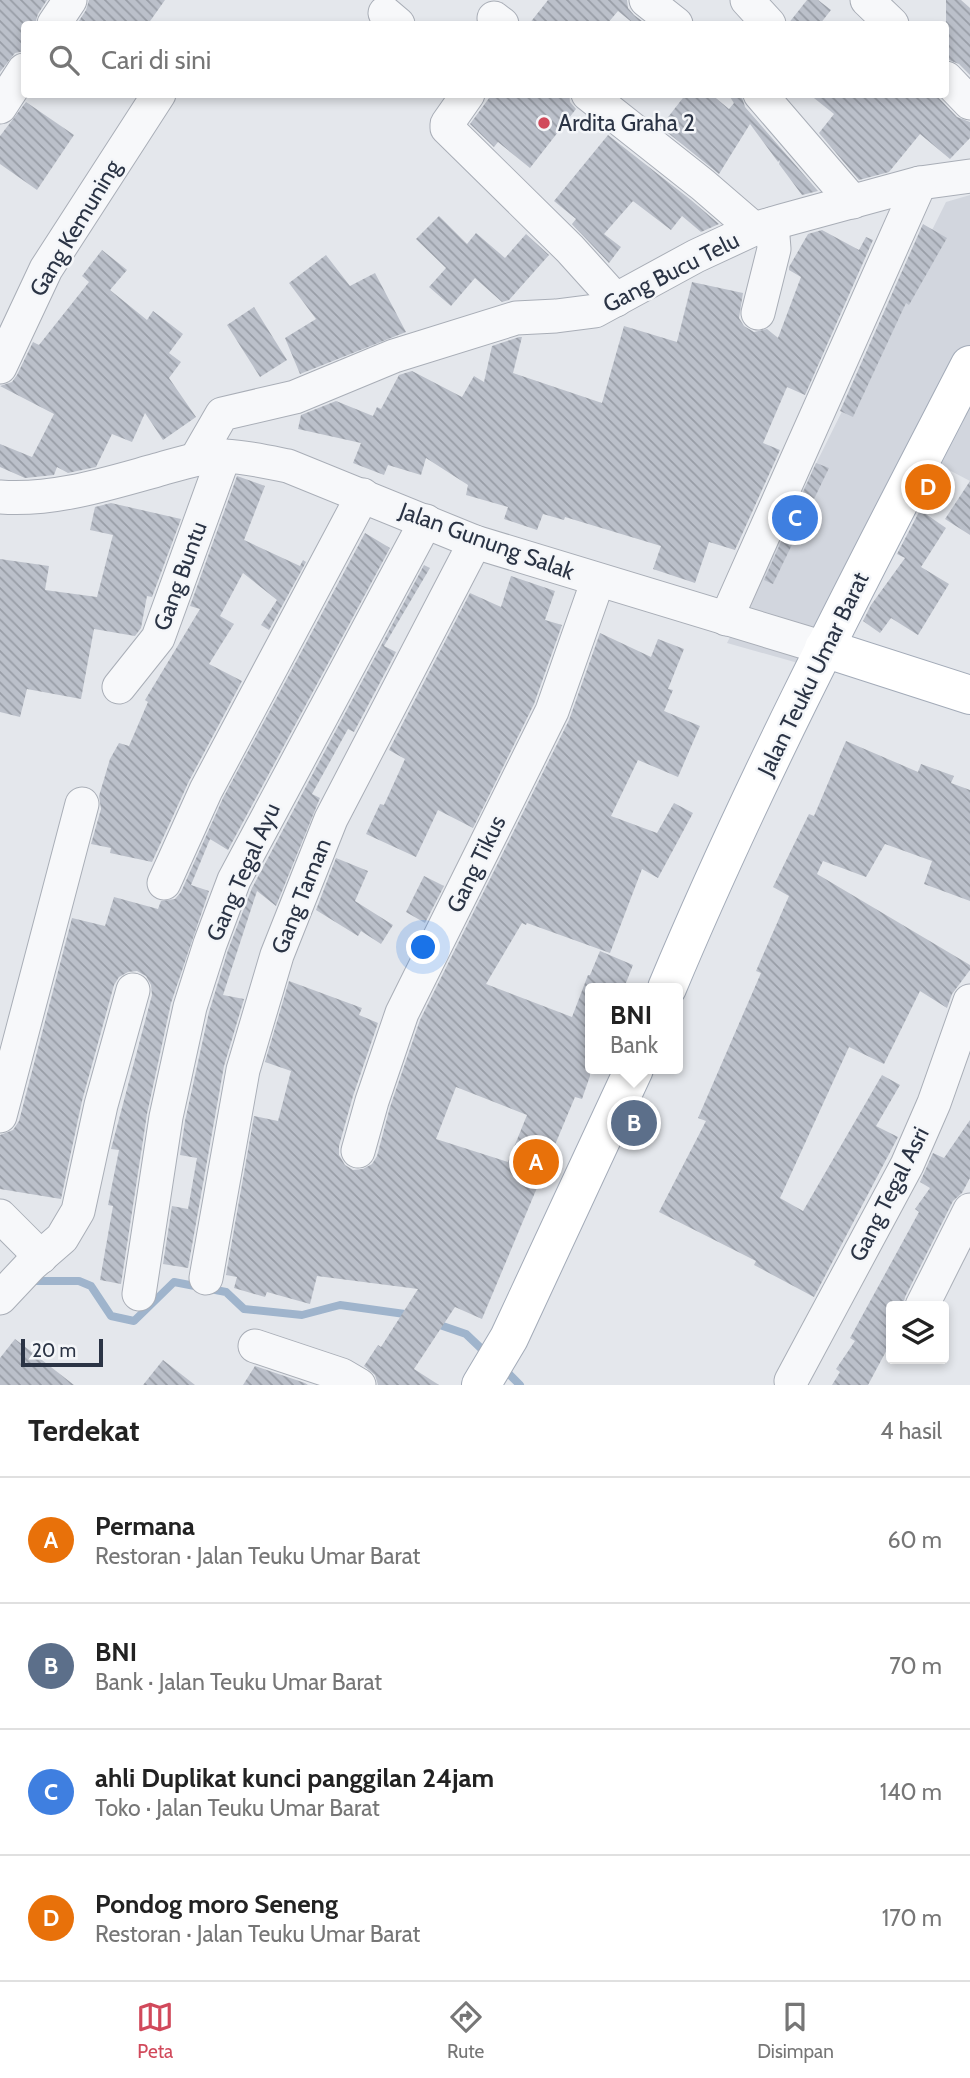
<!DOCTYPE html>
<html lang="id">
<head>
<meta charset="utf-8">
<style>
	:root { --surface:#fff; --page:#f2f2f2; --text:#222; --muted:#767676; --line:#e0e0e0; --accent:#d1495b }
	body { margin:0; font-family:Cabin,sans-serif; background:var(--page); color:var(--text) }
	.controls { position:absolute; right:21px; bottom:21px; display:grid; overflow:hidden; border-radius:7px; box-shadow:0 4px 10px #0003 }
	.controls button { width:63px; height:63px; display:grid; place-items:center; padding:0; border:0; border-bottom:2px solid var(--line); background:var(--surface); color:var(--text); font:35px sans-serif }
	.scale { position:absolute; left:21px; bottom:18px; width:82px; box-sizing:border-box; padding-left:7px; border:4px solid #2b3445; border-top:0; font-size:19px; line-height:24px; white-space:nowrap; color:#2b3445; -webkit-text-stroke:5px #f4f6f9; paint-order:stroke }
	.you { position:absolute; left:424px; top:948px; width:24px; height:24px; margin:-18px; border:5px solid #fff; border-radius:50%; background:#1a73e8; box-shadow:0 0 0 10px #1a73e833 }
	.badge { display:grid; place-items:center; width:46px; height:46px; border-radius:50%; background:var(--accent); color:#fff; font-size:23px; font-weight:700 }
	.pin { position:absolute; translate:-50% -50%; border:4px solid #fff; box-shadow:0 2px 7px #0006 }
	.popup { position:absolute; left:585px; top:983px; width:98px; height:91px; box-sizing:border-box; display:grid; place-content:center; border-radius:7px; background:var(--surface); filter:drop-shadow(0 2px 5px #0005); font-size:23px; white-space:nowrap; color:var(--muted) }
	.popup b { font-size:26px; color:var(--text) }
	.popup::after { content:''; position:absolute; left:50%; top:100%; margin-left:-14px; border:14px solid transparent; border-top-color:var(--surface) }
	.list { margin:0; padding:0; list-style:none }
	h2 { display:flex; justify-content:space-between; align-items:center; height:91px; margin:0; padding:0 28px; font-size:30px }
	h2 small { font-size:23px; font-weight:400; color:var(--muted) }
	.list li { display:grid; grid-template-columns:46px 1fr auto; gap:21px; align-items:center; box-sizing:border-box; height:126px; padding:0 28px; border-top:2px solid var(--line) }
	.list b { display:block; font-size:26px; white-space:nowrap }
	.list p { margin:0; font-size:23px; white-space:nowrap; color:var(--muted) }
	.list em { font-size:23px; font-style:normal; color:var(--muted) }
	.icon { flex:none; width:38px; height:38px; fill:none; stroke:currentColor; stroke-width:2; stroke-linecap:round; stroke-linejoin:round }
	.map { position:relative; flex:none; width:970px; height:1385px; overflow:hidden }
	.search { position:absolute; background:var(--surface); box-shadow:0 4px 10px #0003; left:21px; right:21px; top:21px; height:77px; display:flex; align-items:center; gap:18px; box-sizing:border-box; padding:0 24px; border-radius:7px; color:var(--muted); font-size:26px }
	.sheet { height:595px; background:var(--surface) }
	nav { display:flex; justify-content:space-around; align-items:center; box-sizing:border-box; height:98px; border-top:2px solid var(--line); background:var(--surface); font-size:19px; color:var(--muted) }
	nav a { display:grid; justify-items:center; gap:4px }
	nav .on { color:var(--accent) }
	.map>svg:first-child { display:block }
	.built { fill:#d2d6de }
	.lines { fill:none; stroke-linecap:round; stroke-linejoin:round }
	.stream { stroke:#9fb4cc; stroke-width:8 }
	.building { fill:url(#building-back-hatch); fill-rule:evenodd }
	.minor-casing { stroke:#a9aeb7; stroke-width:35 }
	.major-casing { stroke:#a3abb8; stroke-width:40 }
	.minor { stroke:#f7f8fa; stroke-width:33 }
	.major { stroke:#fff; stroke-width:38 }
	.poi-dot { fill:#d1495b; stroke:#f4f6f9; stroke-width:2.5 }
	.labels { text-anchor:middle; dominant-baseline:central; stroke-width:5; stroke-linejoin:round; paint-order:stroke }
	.poi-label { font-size:23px; fill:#2b3445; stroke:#f4f6f9; text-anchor:start }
	.street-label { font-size:23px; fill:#2b3445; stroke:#f4f6f9 }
</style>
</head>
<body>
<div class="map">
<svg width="970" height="1385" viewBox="0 0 970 1385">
	<defs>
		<pattern id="building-back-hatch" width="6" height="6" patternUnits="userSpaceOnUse" patternTransform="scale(1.75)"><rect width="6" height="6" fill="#bbc0ca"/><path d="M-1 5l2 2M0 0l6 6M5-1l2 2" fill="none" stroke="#989da6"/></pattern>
	</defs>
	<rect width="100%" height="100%" fill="#e4e7ec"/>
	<polygon class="built" points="970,195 970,481 911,450 798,663 727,643 946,202"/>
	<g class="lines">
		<g class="stream">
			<polyline points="31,1281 79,1281 91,1286 111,1316 134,1321 174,1282 226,1292 244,1309 302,1315 340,1305 412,1315"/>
			<polyline points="434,1323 466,1334 488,1355"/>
			<polyline points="503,1368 520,1385"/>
		</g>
	</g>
	<g class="building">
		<polygon points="0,0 47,0 38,14 35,24 24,24 24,51 15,53 0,72"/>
		<polygon points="89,0 165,0 148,24 77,24 86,10"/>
		<polygon points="548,0 627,0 628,8 634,15 646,24 634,24 618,11 607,24 529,24"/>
		<polygon points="807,0 818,0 831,10 820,24 788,24"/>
		<polygon points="946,0 961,0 970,8 970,75 959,64 946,59"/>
		<polygon points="492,94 569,94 570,102 576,109 530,168 498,142 494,147 470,124"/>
		<polygon points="686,94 711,94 729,109 734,103 728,94 741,94 745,107 818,191 802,195 779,164 780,160 778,162 750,124 719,174 652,120 657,114 665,121"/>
		<polygon points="809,94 935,94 957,117 970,122 970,138 950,159 920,134 889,172 859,180 819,133 834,114"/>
		<polygon points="26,102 74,135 37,190 0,164 0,136"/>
		<polygon points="608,135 691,200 719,224 701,232 682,216 671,230 633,201 604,234 621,247 609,263 572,224 576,219 554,201"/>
		<polygon points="439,216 467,244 476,233 505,258 526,234 549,255 509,300 502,302 475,278 451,306 429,287 446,268 416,239"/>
		<polygon points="923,224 947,238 909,305 906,303 853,417 840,411"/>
		<polygon points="822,230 859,250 866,237 873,240 805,395 787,387 763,443 780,450 735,550 709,542 695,583 653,569 661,546 565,517 564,520 543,514 537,530 504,519 508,507 466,495 468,485 426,458 421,475 388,465 384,475 353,463 361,443 298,429 301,415 336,401 373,416 377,407 381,409 399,375 412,371 462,397 474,376 484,382 492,346 519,337 522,337 513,373 602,403 624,326 677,342 692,282 743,293 739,318 744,326 754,332 767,329 778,338 801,277 789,270 789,267 808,234"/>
		<polygon points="102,250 127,270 110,290 147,320 153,311 183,334 169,353 181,362 169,378 196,417 163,440 145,413 132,442 112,434 96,467 68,473 57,467 54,475 25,478 0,467 0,444 32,457 54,414 0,386 12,382 17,375 33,342 39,345 89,282 82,276"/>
		<polygon points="326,255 350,286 375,273 406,332 300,374 285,338 316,319 289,283"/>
		<polygon points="254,307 287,360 260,377 227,325"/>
		<polygon points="816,463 829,468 773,584 764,580"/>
		<polygon points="237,476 265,486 244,540 300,566 303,560 306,562 269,630 261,625 277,600 243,573 220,616 234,624 209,664 242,681 189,781 152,862 110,853 111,848 91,844 101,809 99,796 110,759 119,743 129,746 148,702 145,700 200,609 190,606"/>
		<polygon points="970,481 970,535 945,519"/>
		<polygon points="111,503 181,519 152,597 147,596 141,628 135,636 94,629 81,699 27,689 20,717 0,712 0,559 49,566 45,590 97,597 113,535 90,530 95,507"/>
		<polygon points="920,510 946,528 921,567 949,584 918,635 891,618 880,633 863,621 871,605 905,558 897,554"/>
		<polygon points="365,533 390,548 228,850 210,839 191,885 209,891 171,1003 147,1114 121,1284 100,1280 113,1206 108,1205 119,1150 111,1149 152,995 151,985 146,976 137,971 128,972 119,977 114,985 82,1101 61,1199 0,1189 0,1135 13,1130 19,1121 72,918 105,926 114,897 158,909 161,901 175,899 181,892 223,798"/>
		<polygon points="424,565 430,568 384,646 396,652 354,732 348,729 312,794 320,798 276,906 257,891 223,995 244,999 224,1066 188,1268 163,1264 172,1206 188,1209 197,1158 180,1155 185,1121 209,1012 228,950 252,888"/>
		<polygon points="511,576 555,591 545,620 562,625 534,704 473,828 438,810 416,857 366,834 380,804 384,805 405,759 389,750 470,593 501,607"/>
		<path d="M600,633l51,24 7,-18 26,10 -16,40 5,1 -9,21 36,15 -22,51 -40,-17 -27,56 46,17 17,-30 19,10 -35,65 -16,-9 -32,84 -83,-30 -1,2 -4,-2 -36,61 86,33 16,-42h2l10,-24 33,14 -9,23h-34v88l-8,23 -7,-2 -93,222 -27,-12 -41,62 25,16h-61l-3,-10 -11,-9 14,-21 3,2 37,-58 -101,-13 -7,28 -43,-12 -2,5 -31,-9 3,-11 -11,-2 28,-159 24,5 13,-50 -26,-9 24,-81 73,27 -3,7 19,8 -25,73 -14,50v9l6,10 8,5 10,-1 9,-5 5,-8 13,-49 30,-87 149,-300zM456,1087l71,28 -19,47 -72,-23z"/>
		<polygon points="846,741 918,772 921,764 954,776 951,783 970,790 970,901 924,884 932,861 885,844 866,877 823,861 817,874 970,965 970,970 952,994 947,1008 920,991 884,1064 849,1047 780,1198 803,1211 882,1075 900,1085 876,1126 898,1137 814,1297 754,1265 756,1261 659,1212 706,1121 698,1118 761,973 756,971 789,896 773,887 809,814 814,816"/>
		<polygon points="336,858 368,871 355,901 393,925 381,944 361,931 358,936 316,910"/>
		<polygon points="424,876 444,886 425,923 406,912"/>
		<polygon points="970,1120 970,1178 962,1193 953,1201 905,1297 903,1306 891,1306 891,1342 868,1385 832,1385 840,1372 836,1369 855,1341 850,1338 919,1212 915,1209 930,1188 920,1182 933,1153 944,1158"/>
		<polygon points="15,1339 74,1385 0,1385 0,1358"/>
		<polygon points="163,1360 195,1385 143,1385"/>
		<polygon points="255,1366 305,1383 308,1385 243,1385"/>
	</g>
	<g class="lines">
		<defs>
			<g id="minor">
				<polyline points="646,0 676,24"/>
				<polyline points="747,0 769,24"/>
				<polyline points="867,0 892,24"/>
				<polyline points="385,13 398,24"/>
				<polyline points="494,18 502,24"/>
				<polyline points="54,24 70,0"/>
				<polyline points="946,78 970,103"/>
				<polyline points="468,94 447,124 447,128 570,249 616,300"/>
				<polyline points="588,94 703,185 754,229"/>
				<polyline points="760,94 853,202"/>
				<polyline points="0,107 24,70"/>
				<polyline points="758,313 774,249 772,224"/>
				<polyline points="0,367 46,269 159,94"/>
				<polyline points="196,459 222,414 295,397 394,356 516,318 556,316 595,311 696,256 754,229 781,221 920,183 970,176"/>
				<path d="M0,497c54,4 106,-13 157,-27 22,-6 45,-14 68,-14 21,1 43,6 63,10l187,76 349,106"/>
				<polyline points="726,619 920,183"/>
				<polyline points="119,687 158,638 224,456"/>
				<polyline points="164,883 206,790 363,495"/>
				<polyline points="0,1116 82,804"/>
				<polyline points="358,1151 372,1101 402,1013 552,711 598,580"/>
				<polyline points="0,1216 41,1257"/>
				<polyline points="206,1278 243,1070 277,955 331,819 475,542"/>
				<polyline points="139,1294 166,1117 190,1007 210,944 234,880 426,521"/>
				<polyline points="0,1298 31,1265 62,1238 78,1211 101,1105 133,990"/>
				<polyline points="922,1306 970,1210"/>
				<polyline points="255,1346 342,1375 359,1385"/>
				<polyline points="791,1381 907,1165 934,1103 970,1001"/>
			</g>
			<g id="major">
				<polyline points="824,648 970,695"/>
				<path d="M667,988c89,-213 197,-418 303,-623"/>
				<polyline points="481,1385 509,1338 634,1069"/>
			</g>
		</defs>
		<use href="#minor" class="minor-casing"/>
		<use href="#major" class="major-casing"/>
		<use href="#minor" class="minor"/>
		<use href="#major" class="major"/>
	</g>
	<circle class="poi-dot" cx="544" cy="123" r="7"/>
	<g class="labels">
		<g class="poi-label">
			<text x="558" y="123">Ardita Graha 2</text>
		</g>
		<g class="street-label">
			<text transform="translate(75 228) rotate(-59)">Gang Kemuning</text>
			<text transform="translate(671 272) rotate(-27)">Gang Bucu Telu</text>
			<text transform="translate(487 541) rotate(20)">Jalan Gunung Salak</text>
			<text transform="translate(180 576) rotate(-70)">Gang Buntu</text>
			<text transform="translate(813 674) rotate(-64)">Jalan Teuku Umar Barat</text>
			<text transform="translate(476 864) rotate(-64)">Gang Tikus</text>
			<text transform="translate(243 872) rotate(-66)">Gang Tegal Ayu</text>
			<text transform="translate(301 896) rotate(-68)">Gang Taman</text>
			<text transform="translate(889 1194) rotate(-63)">Gang Tegal Asri</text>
		</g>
	</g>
</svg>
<div class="controls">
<button><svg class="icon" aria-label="layers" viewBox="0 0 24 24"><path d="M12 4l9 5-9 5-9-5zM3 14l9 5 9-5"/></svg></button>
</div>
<div class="scale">20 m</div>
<div class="you"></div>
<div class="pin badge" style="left:536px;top:1162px;background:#e8710a">A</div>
<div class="pin badge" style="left:634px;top:1123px;background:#5c6f8a">B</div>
<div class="popup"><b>BNI</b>Bank</div>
<div class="pin badge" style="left:795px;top:518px;background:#3f7fe0">C</div>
<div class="pin badge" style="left:928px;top:487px;background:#e8710a">D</div>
<div class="search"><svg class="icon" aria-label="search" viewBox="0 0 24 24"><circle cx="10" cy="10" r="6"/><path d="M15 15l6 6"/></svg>Cari di sini</div>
</div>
<section class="sheet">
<h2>Terdekat<small>4 hasil</small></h2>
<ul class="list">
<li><span class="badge" style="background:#e8710a">A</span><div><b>Permana</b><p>Restoran · Jalan Teuku Umar Barat</p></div><em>60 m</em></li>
<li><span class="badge" style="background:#5c6f8a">B</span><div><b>BNI</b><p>Bank · Jalan Teuku Umar Barat</p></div><em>70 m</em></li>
<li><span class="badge" style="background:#3f7fe0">C</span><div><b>ahli Duplikat kunci panggilan 24jam</b><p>Toko · Jalan Teuku Umar Barat</p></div><em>140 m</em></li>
<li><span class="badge" style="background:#e8710a">D</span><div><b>Pondog moro Seneng</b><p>Restoran · Jalan Teuku Umar Barat</p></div><em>170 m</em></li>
</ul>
</section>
<nav>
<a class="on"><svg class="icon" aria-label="map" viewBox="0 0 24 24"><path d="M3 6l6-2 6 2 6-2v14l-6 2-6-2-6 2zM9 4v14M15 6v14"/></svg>Peta</a>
<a><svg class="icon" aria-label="directions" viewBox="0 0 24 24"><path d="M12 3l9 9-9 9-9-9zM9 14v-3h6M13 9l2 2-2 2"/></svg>Rute</a>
<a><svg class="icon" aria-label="saved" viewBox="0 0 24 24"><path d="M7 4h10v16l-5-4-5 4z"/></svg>Disimpan</a>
</nav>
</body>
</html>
